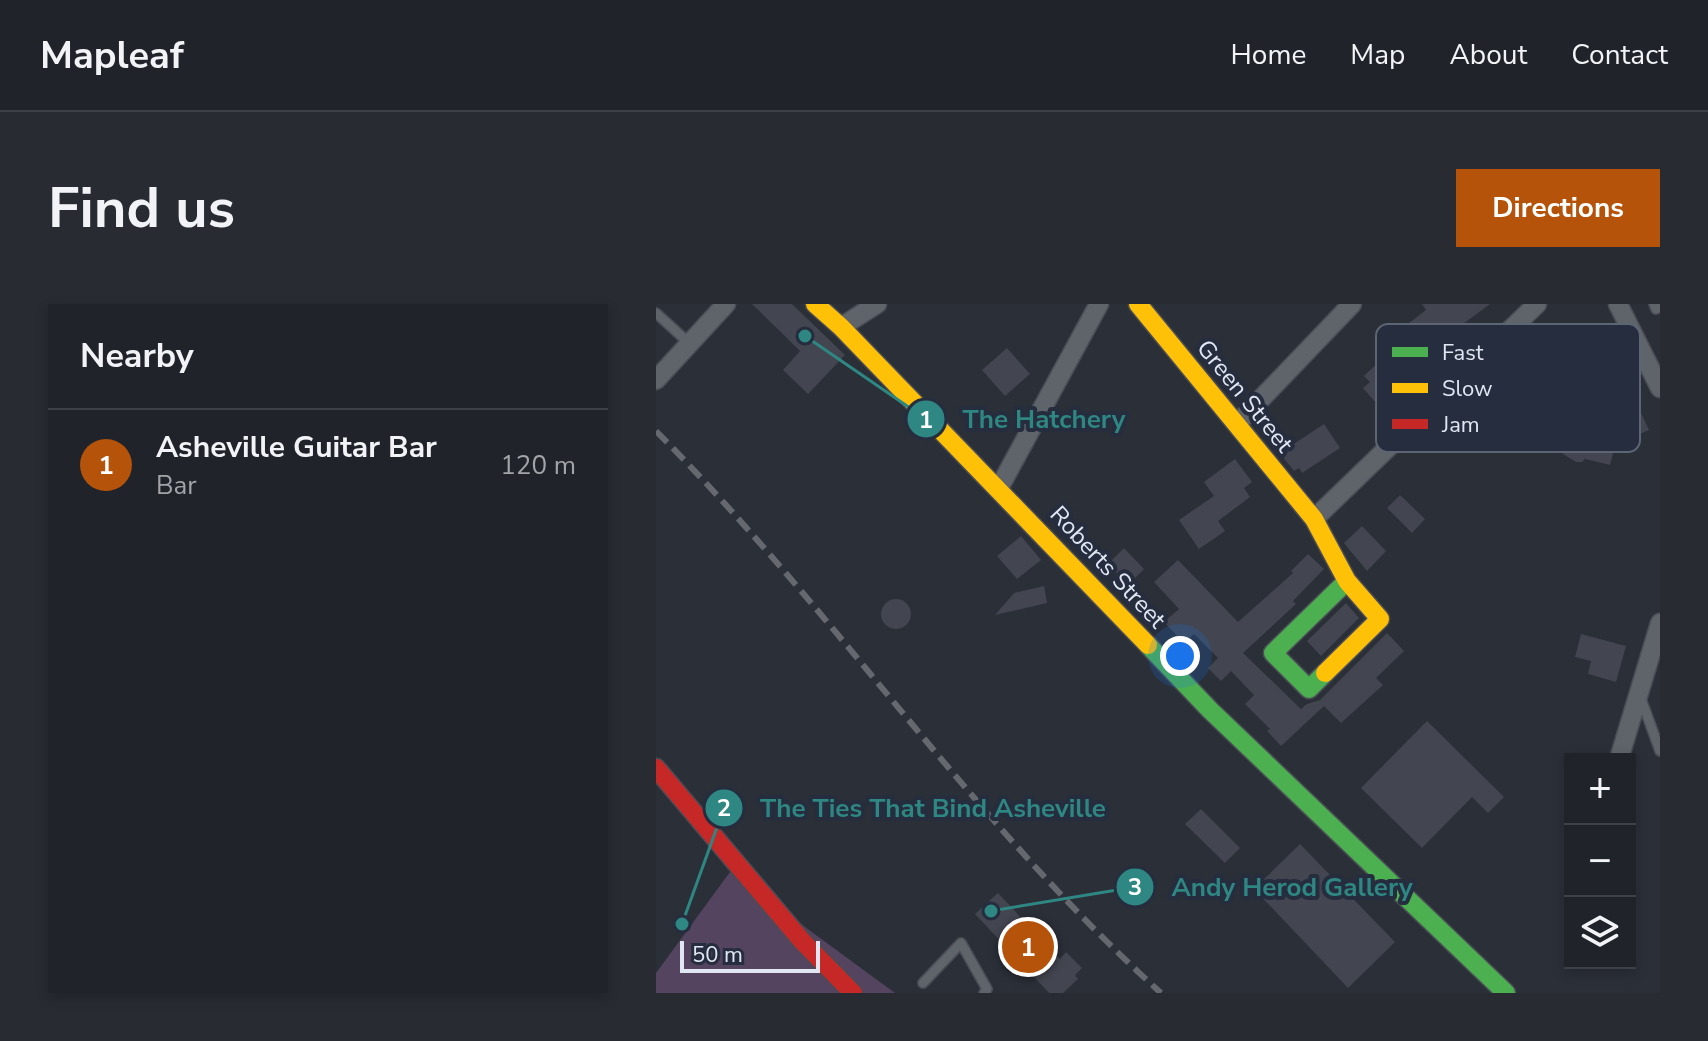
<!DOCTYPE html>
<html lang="en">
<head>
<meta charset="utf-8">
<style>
	:root { --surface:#20232a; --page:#282b32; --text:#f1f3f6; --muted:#a2a4a8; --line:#3d4047; --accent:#b45309 }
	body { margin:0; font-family:"Nunito Sans",sans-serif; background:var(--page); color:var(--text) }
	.controls { position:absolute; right:24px; bottom:24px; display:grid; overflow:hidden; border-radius:0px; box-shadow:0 4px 12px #0003 }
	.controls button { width:72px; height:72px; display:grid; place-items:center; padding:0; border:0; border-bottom:2px solid var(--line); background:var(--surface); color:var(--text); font:40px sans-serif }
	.scale { position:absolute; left:24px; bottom:20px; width:140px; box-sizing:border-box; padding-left:8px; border:4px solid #e1e7f2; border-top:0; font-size:22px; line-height:28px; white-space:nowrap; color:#e1e7f2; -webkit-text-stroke:6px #252d3e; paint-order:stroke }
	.you { position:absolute; left:524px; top:352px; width:28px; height:28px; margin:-20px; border:6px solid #fff; border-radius:50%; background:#1a73e8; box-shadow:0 0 0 12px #1a73e833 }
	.badge { display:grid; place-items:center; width:52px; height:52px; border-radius:50%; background:var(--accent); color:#fff; font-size:26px; font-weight:700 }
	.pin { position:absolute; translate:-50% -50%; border:4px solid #fff; box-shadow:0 2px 8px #0006 }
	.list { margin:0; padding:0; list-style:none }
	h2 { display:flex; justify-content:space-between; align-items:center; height:104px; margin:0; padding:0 32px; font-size:34px }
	h2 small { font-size:26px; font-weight:400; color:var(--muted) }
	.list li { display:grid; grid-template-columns:52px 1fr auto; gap:24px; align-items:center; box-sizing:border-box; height:112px; padding:0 32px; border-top:2px solid var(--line) }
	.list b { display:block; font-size:30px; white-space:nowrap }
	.list p { margin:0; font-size:26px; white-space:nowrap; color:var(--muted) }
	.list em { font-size:26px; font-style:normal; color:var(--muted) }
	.icon { flex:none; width:44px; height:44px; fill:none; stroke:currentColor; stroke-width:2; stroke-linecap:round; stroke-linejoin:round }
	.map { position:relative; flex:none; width:1004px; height:689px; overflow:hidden; border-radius:0px }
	header { display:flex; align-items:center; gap:48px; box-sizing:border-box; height:112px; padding:0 40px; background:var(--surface); border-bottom:2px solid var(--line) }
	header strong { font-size:38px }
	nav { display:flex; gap:44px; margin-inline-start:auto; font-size:28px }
	.intro { display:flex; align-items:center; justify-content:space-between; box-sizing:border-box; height:192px; padding:0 48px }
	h1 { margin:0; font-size:56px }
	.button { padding:20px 36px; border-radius:0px; background:var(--accent); color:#fff; font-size:28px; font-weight:700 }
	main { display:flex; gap:48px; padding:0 48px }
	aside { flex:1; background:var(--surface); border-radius:0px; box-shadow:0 4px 12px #0003 }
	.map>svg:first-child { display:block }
	.green { fill:#54445f }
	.building { fill:#434550 }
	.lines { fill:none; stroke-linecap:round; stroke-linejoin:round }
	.lane-casing { stroke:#4a4d55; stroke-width:12 }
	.street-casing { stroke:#4a4d55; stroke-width:21 }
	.fast-casing { stroke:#4a4d55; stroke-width:21 }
	.slow-casing { stroke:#4a4d55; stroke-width:21 }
	.jam-casing { stroke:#4a4d55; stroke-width:21 }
	.lane { stroke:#5f636a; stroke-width:9 }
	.street { stroke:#5f636a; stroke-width:18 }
	.fast { stroke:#4caf50; stroke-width:18 }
	.slow { stroke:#ffc107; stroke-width:18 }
	.jam { stroke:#c62828; stroke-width:18 }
	.rail { stroke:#65686f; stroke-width:6; stroke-dasharray:16 8; stroke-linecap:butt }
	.labels { text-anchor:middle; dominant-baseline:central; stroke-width:8; stroke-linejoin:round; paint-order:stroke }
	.street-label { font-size:24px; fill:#e1e7f2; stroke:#252d3e }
	.key { fill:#252d3e; stroke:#5d6574; stroke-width:2 }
	.key-label { font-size:22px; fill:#e1e7f2 }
	.leader { fill:none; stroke:#2e8782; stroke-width:3 }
	.callout-dot { fill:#2e8782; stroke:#252d3e; stroke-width:3 }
	.mark-label { font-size:24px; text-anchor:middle; font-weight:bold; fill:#fff }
	.callout-label { font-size:26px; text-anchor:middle; font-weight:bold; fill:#2e8782; stroke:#252d3e; stroke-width:8; stroke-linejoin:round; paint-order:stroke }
</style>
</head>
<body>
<header>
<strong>Mapleaf</strong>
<nav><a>Home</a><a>Map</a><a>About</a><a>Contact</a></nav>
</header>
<div class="intro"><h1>Find us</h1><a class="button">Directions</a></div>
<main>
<aside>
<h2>Nearby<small></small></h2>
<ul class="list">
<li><span class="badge">1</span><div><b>Asheville Guitar Bar</b><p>Bar</p></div><em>120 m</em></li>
</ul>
</aside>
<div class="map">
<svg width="1004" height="689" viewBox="0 0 1004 689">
	<rect width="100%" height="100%" fill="#2b2f38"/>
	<polygon class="green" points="74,568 239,689 0,689 0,669"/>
	<g class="building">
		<polygon points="96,0 136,0 189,51 152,90 127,66 144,47"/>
		<polygon points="766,0 834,0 807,20 810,23 767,56 769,59 731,88 737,95 725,105 707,84 714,78 708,72 732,49 723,37 742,23 744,26 770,6"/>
		<polygon points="351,44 374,70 349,92 326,66"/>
		<polygon points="971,79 993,126 959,141 954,161 929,155 926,158 920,158 907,150 909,138 938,125 922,92 942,83 946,91"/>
		<polygon points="668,120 684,144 646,169 643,164 638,167 626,152 632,148 630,145"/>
		<polygon points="579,155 596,178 588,184 594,193 562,217 569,227 543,245 523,216 558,192 548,178"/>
		<polygon points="744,191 769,215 756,229 731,204"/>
		<polygon points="706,222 730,247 711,267 688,239"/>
		<polygon points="365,232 385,256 361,275 341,252"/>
		<polygon points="468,244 488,265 478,275 468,265 462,271 452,260"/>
		<polygon points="652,250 668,265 637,297 640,300 587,349 645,405 651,400 664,396 731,329 748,347 720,374 727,381 685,419 668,402 625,442 611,427 614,425 589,400 598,391 575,367 565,377 552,364 562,354 538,330 528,339 508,318 523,305 498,278 522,256 582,318 637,269 635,267"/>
		<polygon points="388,282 391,299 339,311 358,289"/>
		<circle cx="240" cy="310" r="15"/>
		<polygon points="690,299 703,314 665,352 651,337"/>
		<polygon points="925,330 970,342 960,378 932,370 935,357 919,353"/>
		<polygon points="771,417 848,493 832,509 816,493 766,544 705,484"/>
		<polygon points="545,505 584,544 569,559 529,520"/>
		<polygon points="644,540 739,638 692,684 598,585"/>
		<polygon points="342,589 404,655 410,648 426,664 419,671 422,675 407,689 393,689 319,610"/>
	</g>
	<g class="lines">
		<defs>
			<g id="lane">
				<polyline points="998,0 1000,5 1004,3"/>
				<polyline points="0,9 34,40"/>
				<polyline points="984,392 1004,447"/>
				<polyline points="267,679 305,639 331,685 328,689"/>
			</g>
			<g id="street">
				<polyline points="962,0 1004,84"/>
				<polyline points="185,23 221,0"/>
				<polyline points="0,76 70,0"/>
				<polyline points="581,120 696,0"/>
				<polyline points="343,184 443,0"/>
				<polyline points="658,215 881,0"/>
				<polyline points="963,455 1004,319"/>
			</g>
			<g id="fast">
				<polyline points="492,341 554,406 850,689"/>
				<polyline points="669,369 653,385 617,349 691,277"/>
			</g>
			<g id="slow">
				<polyline points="159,0 185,23 492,341"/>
				<polyline points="482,0 658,215 691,277 724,315 669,369"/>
			</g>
			<polyline id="jam" points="0,464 146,637 197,689"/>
		</defs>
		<use href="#lane" class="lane-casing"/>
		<use href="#street" class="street-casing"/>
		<use href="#fast" class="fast-casing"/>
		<use href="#slow" class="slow-casing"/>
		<use href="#jam" class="jam-casing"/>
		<use href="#lane" class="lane"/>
		<use href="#street" class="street"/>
		<use href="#fast" class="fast"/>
		<use href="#slow" class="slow"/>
		<use href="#jam" class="jam"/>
		<path class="rail" d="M0,127c178,179 317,392 505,562"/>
	</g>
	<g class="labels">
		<g class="street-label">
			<text transform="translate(589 92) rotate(51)">Green Street</text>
			<text transform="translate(452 263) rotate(47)">Roberts Street</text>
		</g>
	</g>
	<rect x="720" y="20" width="264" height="128" rx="12" class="key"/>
	<rect x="736" y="43" width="36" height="10" fill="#4caf50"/>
	<rect x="736" y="79" width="36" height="10" fill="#ffc107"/>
	<rect x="736" y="115" width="36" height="10" fill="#c62828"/>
	<g class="key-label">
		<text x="786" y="56">Fast</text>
		<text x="786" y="92">Slow</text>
		<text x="786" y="128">Jam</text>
	</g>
	<path class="leader" d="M149 32L270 115M26 620L68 504M335 607L479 583"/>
	<g class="callout-dot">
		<circle cx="149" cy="32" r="8"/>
		<circle cx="26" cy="620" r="8"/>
		<circle cx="335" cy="607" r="8"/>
		<circle cx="270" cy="115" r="20"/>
		<circle cx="68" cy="504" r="20"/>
		<circle cx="479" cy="583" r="20"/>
	</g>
	<g class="mark-label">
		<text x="270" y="124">1</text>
		<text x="68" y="512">2</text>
		<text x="479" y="591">3</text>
	</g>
	<g class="callout-label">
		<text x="388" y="124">The Hatchery</text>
		<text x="277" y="513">The Ties That Bind Asheville</text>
		<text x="636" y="592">Andy Herod Gallery</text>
	</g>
</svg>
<div class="controls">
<button>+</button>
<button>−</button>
<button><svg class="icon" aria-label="layers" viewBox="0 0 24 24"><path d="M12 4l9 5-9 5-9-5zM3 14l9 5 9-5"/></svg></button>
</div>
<div class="scale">50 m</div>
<div class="you"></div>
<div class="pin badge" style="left:372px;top:643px">1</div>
</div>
</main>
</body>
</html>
